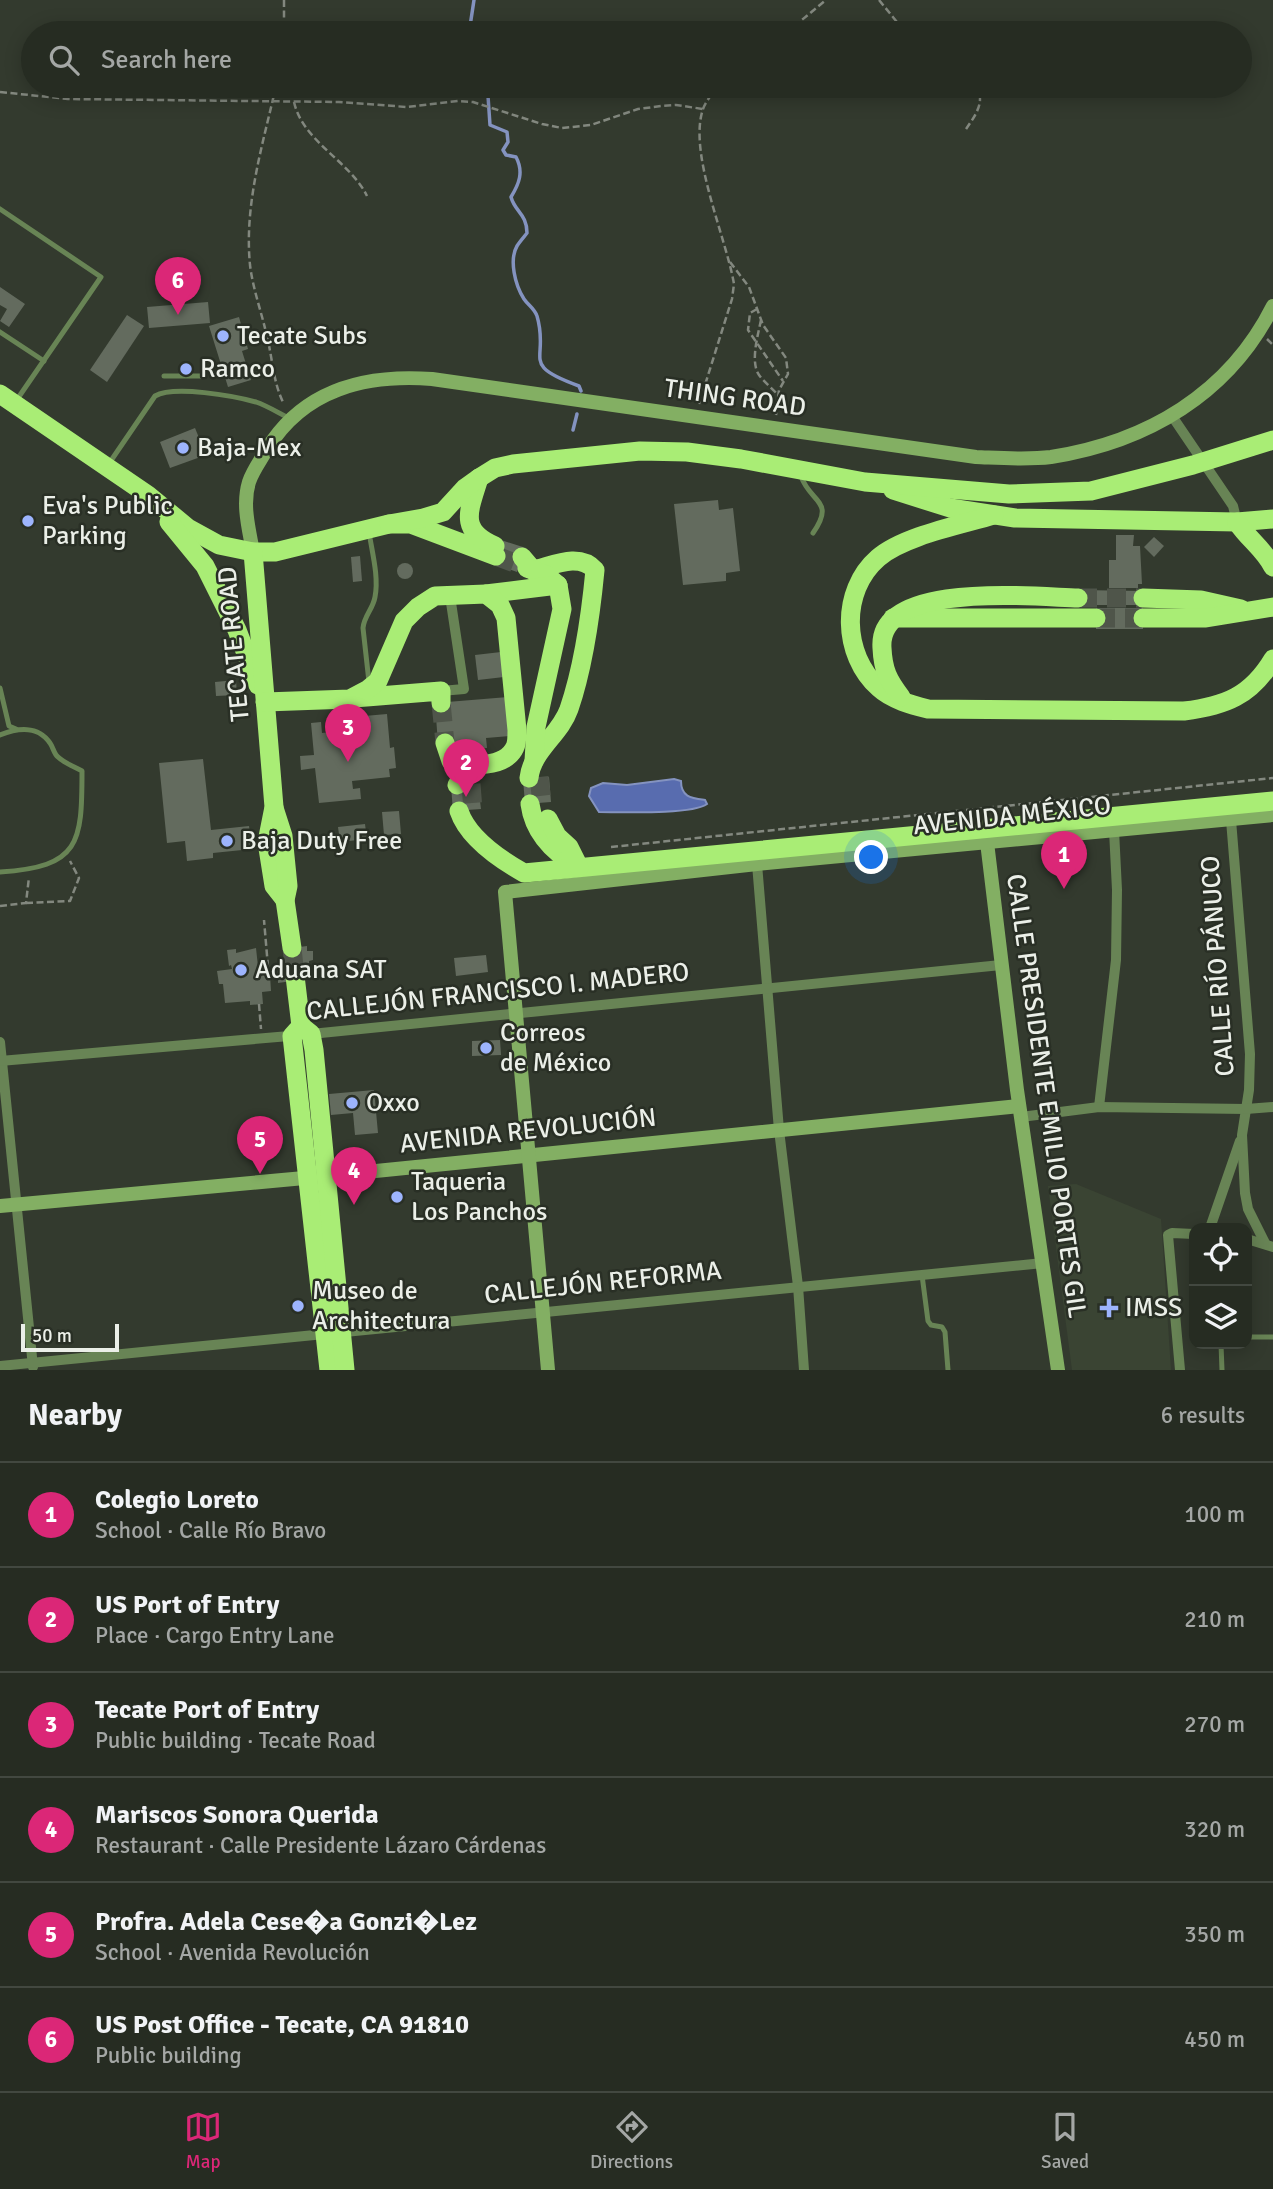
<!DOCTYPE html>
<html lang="en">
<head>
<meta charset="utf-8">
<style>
	:root { --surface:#262c22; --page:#32382f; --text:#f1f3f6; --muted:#a4a7a5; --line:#424840; --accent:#db2777 }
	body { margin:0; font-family:Signika,sans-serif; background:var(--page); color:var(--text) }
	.controls { position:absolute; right:21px; bottom:21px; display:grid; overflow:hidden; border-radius:14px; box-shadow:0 4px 18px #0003 }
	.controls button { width:63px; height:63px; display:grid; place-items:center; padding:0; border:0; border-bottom:2px solid var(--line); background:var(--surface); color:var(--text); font:35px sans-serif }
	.scale { position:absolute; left:21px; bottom:18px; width:98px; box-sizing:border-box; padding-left:7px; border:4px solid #ebefe8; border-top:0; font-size:19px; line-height:24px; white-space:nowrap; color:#ebefe8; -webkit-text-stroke:5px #292f25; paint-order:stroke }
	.you { position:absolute; left:872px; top:858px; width:24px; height:24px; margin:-18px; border:5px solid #fff; border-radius:50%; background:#1a73e8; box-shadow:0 0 0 10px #1a73e833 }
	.badge { display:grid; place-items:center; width:46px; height:46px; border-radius:50%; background:var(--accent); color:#fff; font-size:23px; font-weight:700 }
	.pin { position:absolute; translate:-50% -58px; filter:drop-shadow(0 2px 4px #0008) }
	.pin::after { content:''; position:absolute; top:37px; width:24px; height:21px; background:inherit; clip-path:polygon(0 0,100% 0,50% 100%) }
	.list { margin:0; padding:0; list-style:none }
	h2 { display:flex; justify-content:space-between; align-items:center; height:91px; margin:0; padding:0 28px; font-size:30px }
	h2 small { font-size:23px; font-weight:400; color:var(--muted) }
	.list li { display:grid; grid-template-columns:46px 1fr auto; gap:21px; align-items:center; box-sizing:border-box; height:105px; padding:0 28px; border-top:2px solid var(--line) }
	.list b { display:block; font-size:26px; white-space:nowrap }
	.list p { margin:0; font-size:23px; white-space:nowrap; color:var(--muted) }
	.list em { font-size:23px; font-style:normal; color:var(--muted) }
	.icon { flex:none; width:38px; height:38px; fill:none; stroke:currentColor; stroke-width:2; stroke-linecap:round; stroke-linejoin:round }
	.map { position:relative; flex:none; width:1273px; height:1370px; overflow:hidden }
	.search { position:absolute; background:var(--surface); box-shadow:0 4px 18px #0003; left:21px; right:21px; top:21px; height:77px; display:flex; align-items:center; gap:18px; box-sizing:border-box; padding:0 24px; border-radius:38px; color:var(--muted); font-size:26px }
	.sheet { height:721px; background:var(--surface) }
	nav { display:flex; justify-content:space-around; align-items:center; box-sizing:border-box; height:98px; border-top:2px solid var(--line); background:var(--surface); font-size:19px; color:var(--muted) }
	nav a { display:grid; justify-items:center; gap:4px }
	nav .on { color:var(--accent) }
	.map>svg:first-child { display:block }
	.built { fill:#3a4433 }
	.water { fill:#586caf; stroke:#8493c0; stroke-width:2 }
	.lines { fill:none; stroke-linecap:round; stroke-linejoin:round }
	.stream { stroke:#8493c0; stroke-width:3.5 }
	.building { fill:#636b5e }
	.highway-tunnel { stroke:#4f554a; stroke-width:19; stroke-dasharray:19 10; stroke-linecap:butt }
	.path { stroke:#83887f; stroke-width:2.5; stroke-dasharray:7 3.5; stroke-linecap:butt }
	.lane { stroke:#688455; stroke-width:5 }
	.street { stroke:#688455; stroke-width:10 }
	.secondary { stroke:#83af63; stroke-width:14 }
	.highway { stroke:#a9ed75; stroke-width:19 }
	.poi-dot { fill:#9db4fd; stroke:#292f25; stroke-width:2.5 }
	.labels { text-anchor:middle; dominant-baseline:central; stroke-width:5; stroke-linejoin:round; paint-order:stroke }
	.poi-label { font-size:26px; fill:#ebefe8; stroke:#292f25; text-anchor:start }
	.street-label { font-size:26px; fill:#ebefe8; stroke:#292f25 }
</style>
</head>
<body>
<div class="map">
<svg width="1273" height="1370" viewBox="0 0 1273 1370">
	<rect width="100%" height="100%" fill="#333a2e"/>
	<polygon class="built" points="1076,1184 1161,1219 1171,1370 1072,1370 1048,1186"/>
	<path class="water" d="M674,779l7,2c0,16 10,17 24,19l2,4c-15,11 -87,8 -108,8l-10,-16 2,-8 12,-5 24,2z"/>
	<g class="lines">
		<g class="stream">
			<polyline points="469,33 474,0"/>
			<path d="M483,86l5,10 2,29 17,7 1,10 -5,8 3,5 10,2c8,15 3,27 -5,40 4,15 16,17 16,36 -3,4 -7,8 -10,13 -8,14 -2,39 7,53 4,6 10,9 13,17 13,44 -19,48 42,70l2,5"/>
			<polyline points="573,430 577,414"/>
		</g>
	</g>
	<g class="building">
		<polygon points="0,287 25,304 9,327 0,321 7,309 0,305"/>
		<polygon points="208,302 210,323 149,328 147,307"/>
		<polygon points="127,315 144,326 107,382 90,370"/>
		<polygon points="239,317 248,349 242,351 251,380 228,387 209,326"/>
		<polygon points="195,428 206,455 170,468 160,442"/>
		<polygon points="718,500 719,510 733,508 740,571 726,573 726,581 683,585 674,504"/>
		<polygon points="1116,535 1134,535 1133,546 1140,546 1142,584 1138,584 1138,588 1109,588 1109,560 1116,560"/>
		<polygon points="1154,537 1164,546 1154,557 1144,547"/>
		<polygon points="501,540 526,548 517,572 493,563"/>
		<polygon points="360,556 362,581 353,582 351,557"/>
		<circle cx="405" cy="571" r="8"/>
		<polygon points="1078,590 1143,591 1143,605 1078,605"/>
		<rect x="1096" y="608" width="47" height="21"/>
		<polygon points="501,652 504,677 478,680 475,655"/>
		<polygon points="236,680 237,695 216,696 215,682"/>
		<polygon points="508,697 511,736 486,738 487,748 476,749 476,754 464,755 464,749 457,749 457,745 438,744 435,703"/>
		<polygon points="387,714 390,748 394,747 396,768 389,769 390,777 352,781 353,789 360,788 361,799 319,803 315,768 301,770 300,756 314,755 311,723 321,722 322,733 331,732 330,719"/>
		<polygon points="203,759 211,830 249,826 252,849 213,853 213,858 187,861 185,841 167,843 159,763"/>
		<polygon points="549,777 551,802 525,804 523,779"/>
		<polygon points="478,784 481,809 453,811 451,786"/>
		<polygon points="399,811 401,834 384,835 382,812"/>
		<polygon points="365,824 367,839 340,842 338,827"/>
		<polygon points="307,946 307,951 313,951 313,960 309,961 309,965 294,967 292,981 278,983 278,978 273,978 271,969 276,968 276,963 289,961 289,952 292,948"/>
		<polygon points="256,948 259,976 270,975 271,991 262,992 263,1004 250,1005 250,1001 225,1003 223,984 219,984 217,971 232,969 231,965 229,966 227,950 236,949 236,953"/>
		<polygon points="486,955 488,972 456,976 454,958"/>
		<polygon points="500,1040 501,1055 472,1056 472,1041"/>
		<polygon points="374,1090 378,1133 355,1135 353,1113 331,1115 329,1094"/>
	</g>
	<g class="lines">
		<g class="highway-tunnel">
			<polyline points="496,556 520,565"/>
			<polyline points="1078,598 1143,598"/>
			<polyline points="1096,618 1143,618"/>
			<polyline points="441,703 445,743"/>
			<polyline points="539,777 542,803"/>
			<polyline points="471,784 473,810"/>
			<polyline points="292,948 295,976"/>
		</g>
		<g class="path">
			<polyline points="284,0 284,33"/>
			<polyline points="879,0 906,33"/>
			<polyline points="786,33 826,0"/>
			<path d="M276,86c-13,58 -32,118 -26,179 3,25 12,48 17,72 6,23 6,46 17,67"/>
			<polyline points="0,92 68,99 339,102 407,107 458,101 473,102 542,124 562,128 591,125 638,109 661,106 676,105 703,109"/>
			<path d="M294,102c9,40 56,59 73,94"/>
			<path d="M966,129c9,-13 21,-29 9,-43"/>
			<polyline points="730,262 749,287 763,325 786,358 788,374 779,390 776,415"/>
			<polyline points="757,309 750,313 748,330 783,381"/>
			<path d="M761,320c-3,15 -11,42 -2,55 5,7 13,13 19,20"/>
			<polyline points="1267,339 1273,345"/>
			<path d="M699,404l33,-105 2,-15c-8,-47 -46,-131 -31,-175 3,-8 10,-16 14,-23"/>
			<polyline points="611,847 1273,778"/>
			<polyline points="26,903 70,901 79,878 70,861"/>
			<polyline points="0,906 26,903 29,877"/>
			<polyline points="263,976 268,967 264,920"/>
			<polyline points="259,1004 261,1029"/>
		</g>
		<g class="lane">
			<polyline points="0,209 101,277 16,401"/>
			<polyline points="0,332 44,361"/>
			<polyline points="164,376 201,376"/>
			<path d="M108,465l47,-69c19,-11 79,0 101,6 12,4 24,12 35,17"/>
			<path d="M801,476c9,27 35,24 12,57"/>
			<path d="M369,532c3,20 10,45 6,65 -2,12 -11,19 -12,31l6,54"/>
			<polyline points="0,688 9,726 16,729"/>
			<path d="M0,735c17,-7 38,-10 50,8 3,4 4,11 8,14 6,6 17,10 24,14 0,72 -2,96 -82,101"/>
			<polyline points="922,1275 928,1321 931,1325 942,1327 945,1332 948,1370"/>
			<polyline points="1247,1337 1273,1337"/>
			<polyline points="1221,1344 1222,1370"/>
		</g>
		<g class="street">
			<polyline points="1172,416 1233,506 1237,522"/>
			<polyline points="441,691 464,689 450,596"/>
			<polyline points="1231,820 1250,1054 1249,1090 1242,1135 1245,1193 1248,1209 1265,1243"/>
			<polyline points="757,864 779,1130 798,1286 804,1370"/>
			<polyline points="0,1042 33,1367"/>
			<polyline points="0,1061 301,1035 1001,965"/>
			<polyline points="1099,1107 1116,960 1117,890 1114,830"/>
			<polyline points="1021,1117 1099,1107 1246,1109 1273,1107"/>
			<polyline points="1210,1228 1240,1141"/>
			<polyline points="1247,1239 1273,1247"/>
			<polyline points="0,1366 1043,1263"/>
			<polyline points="1180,1370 1168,1235 1172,1233 1194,1234"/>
		</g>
		<g class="secondary">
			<path d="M253,552c-4,-23 -11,-47 -4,-70 4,-12 12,-22 18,-33 37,-60 98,-75 165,-70l544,78c25,1 50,3 75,0 96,-15 178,-63 222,-151"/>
			<polyline points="986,834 1017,1090 1058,1370"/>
			<polyline points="0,1206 326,1176 1019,1106"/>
			<polyline points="548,1370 505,892 757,864 1273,815"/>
		</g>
		<g class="highway">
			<polyline points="0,394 148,495 188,528 219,545 253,552 275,552 389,524 411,524 496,556"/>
			<path d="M479,478c-10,33 -21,52 16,68"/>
			<polyline points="893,490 950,508 1015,518 1237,522 1273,519"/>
			<path d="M994,515c-33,10 -91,21 -116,43 -38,33 -36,97 1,130 13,12 33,17 49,21l256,2c41,-5 67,-15 89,-52"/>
			<polyline points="169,522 205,566 237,630 258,685"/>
			<path d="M1237,522c11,17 27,27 36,45"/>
			<polyline points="389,524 423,518 443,512 465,488 479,478 495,468 513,464 640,451 687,452 741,459 865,482 1009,494 1091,491 1193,465 1273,440"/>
			<polyline points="253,552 274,807 267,842 274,886 285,900"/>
			<path d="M522,557l11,13c19,-4 46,-18 62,0 -4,42 -12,98 -26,139 -9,26 -37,41 -40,69"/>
			<polyline points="527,568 546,575 558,585 562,609 536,727 534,761"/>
			<polyline points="486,594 558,585"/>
			<polyline points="1143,598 1201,600 1241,609"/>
			<polyline points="893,618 1096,618"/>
			<polyline points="1143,618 1206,618 1273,607"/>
			<path d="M901,697c-13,-17 -18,-27 -19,-49 -5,-68 153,-51 196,-50"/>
			<polyline points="354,698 441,691 441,703"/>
			<path d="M265,702l85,-3 17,-9 11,-9 26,-60 14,-14 17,-11 51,-2 14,11 6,13 11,112c0,5 0,13 -2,17 -10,22 -45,19 -64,14l-6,-18"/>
			<polyline points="457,785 470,766"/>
			<path d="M530,804c4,30 24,49 49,63"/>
			<polyline points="274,808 283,836 288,886 285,900 292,948"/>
			<path d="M459,811c9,27 42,49 65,62l749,-72"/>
			<polyline points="548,819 557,836 569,847 579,867"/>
			<polyline points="295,976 301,1026 292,1036 329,1370"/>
			<polyline points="301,1026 311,1034 314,1050 345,1370"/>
		</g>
	</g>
	<g class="poi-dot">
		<circle cx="223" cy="336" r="7"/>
		<circle cx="186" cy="369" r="7"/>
		<circle cx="183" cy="448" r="7"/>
		<circle cx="28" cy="521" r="7"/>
		<circle cx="227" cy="841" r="7"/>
		<circle cx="241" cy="970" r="7"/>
		<circle cx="486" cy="1048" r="7"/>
		<circle cx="352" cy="1103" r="7"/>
		<circle cx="397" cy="1197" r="7"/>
		<circle cx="298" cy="1306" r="7"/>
		<path d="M1105.5 1297.5h7v7h7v7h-7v7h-7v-7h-7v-7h7z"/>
	</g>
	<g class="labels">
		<g class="poi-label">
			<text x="237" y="336">Tecate Subs</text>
			<text x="200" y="369">Ramco</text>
			<text x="197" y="448">Baja-Mex</text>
			<text x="42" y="506">Eva's Public<tspan x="42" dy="30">Parking</tspan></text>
			<text x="241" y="841">Baja Duty Free</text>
			<text x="255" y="970">Aduana SAT</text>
			<text x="500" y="1033">Correos<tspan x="500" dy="30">de México</tspan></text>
			<text x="366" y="1103">Oxxo</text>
			<text x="411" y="1182">Taqueria<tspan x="411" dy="30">Los Panchos</tspan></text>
			<text x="312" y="1291">Museo de<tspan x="312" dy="30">Architectura</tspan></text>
			<text x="1125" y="1308">IMSS</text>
		</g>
		<g class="street-label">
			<text transform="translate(735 398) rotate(8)">THING ROAD</text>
			<text transform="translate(234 644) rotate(-95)">TECATE ROAD</text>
			<text transform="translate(1012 816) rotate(-6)">AVENIDA MÉXICO</text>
			<text transform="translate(1218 966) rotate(-94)">CALLE RÍO PÁNUCO</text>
			<text transform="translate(498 992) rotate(-6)">CALLEJÓN FRANCISCO I. MADERO</text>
			<text transform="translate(1046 1096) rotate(82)">CALLE PRESIDENTE EMILIO PORTES GIL</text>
			<text transform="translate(528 1131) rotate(-6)">AVENIDA REVOLUCIÓN</text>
			<text transform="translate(603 1283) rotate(-6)">CALLEJÓN REFORMA</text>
		</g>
	</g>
</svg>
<div class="controls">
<button><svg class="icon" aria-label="locate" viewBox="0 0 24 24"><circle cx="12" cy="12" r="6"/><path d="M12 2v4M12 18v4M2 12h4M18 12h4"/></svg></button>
<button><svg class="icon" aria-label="layers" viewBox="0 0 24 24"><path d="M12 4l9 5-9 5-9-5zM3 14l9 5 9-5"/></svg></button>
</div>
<div class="scale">50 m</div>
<div class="you"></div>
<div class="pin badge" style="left:1064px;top:889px">1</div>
<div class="pin badge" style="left:466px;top:797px">2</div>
<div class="pin badge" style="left:348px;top:762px">3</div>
<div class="pin badge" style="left:354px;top:1205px">4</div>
<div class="pin badge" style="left:260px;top:1174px">5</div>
<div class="pin badge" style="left:178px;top:315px">6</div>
<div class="search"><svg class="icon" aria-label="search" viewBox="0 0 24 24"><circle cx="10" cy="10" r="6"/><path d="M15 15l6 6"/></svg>Search here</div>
</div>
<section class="sheet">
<h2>Nearby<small>6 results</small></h2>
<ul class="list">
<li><span class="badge">1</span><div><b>Colegio Loreto</b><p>School · Calle Río Bravo</p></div><em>100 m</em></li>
<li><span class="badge">2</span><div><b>US Port of Entry</b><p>Place · Cargo Entry Lane</p></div><em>210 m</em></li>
<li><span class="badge">3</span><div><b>Tecate Port of Entry</b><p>Public building · Tecate Road</p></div><em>270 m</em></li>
<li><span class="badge">4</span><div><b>Mariscos Sonora Querida</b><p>Restaurant · Calle Presidente Lázaro Cárdenas</p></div><em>320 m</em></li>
<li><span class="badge">5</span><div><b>Profra. Adela Cese�a Gonzi�Lez</b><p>School · Avenida Revolución</p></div><em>350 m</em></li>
<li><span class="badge">6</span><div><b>US Post Office - Tecate, CA 91810</b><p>Public building</p></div><em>450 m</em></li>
</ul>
</section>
<nav>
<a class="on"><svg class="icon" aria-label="map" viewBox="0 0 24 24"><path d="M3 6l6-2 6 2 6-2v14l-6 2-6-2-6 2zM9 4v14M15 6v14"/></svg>Map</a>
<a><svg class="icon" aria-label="directions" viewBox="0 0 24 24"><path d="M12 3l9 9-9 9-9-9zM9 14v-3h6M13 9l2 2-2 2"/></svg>Directions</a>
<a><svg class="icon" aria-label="saved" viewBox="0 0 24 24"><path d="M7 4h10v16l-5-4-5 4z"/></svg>Saved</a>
</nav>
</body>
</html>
